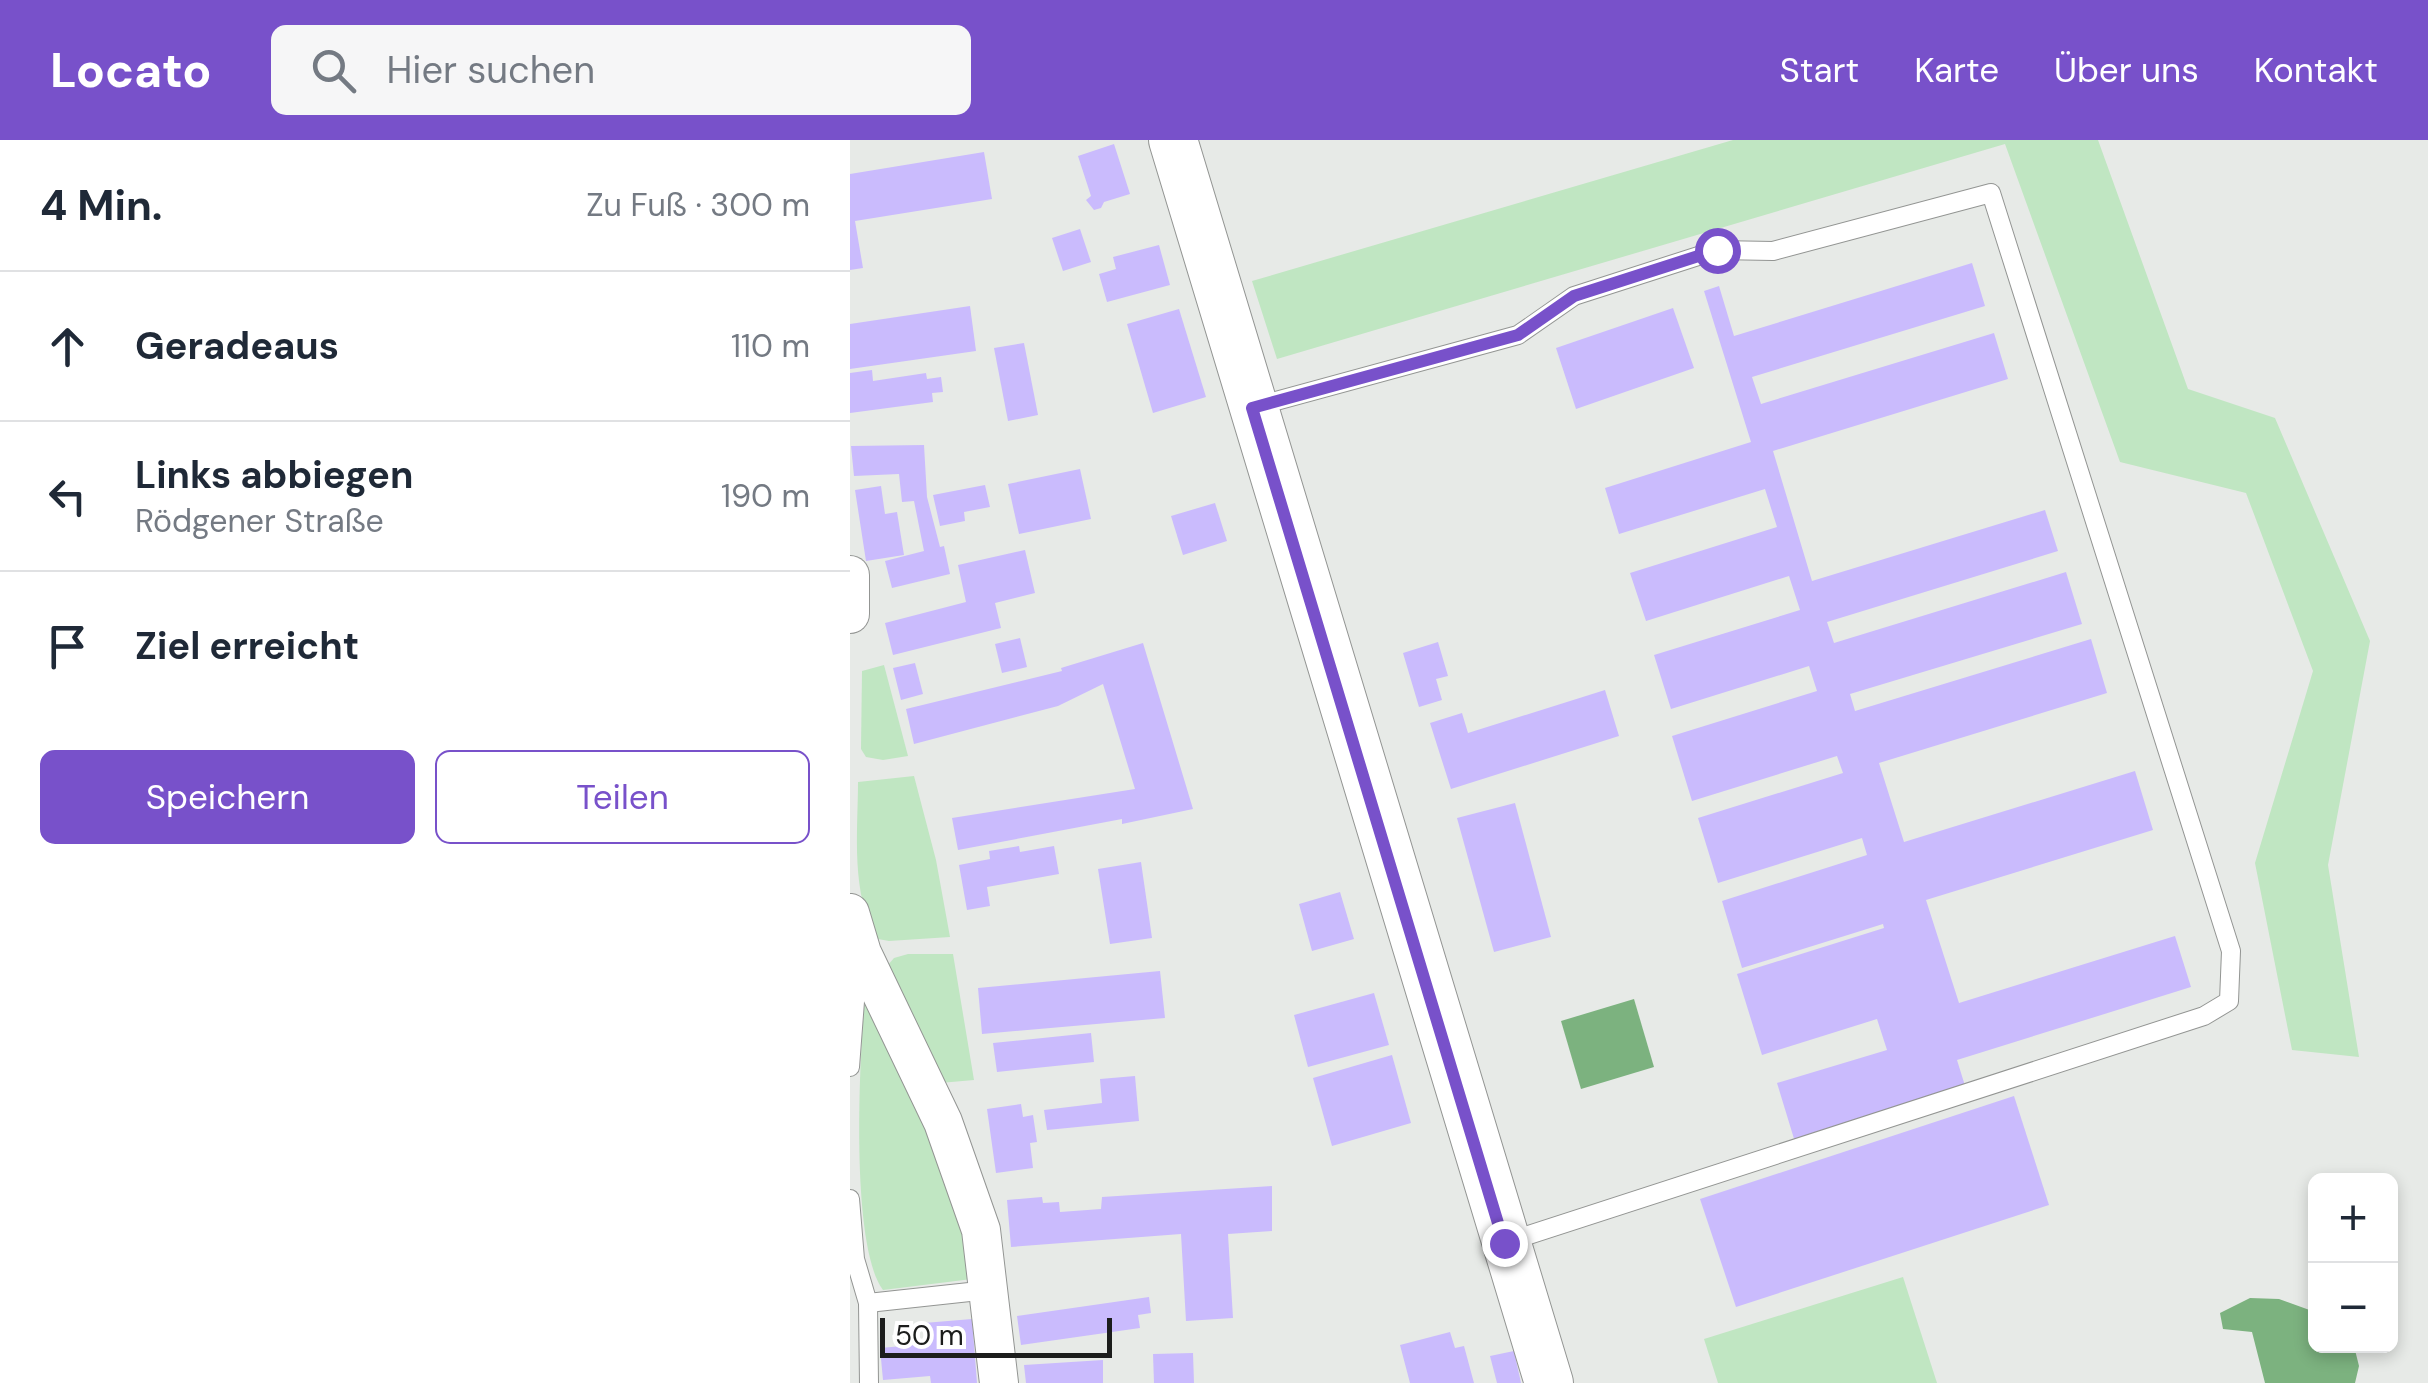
<!DOCTYPE html>
<html lang="de">
<head>
<meta charset="utf-8">
<style>
	:root { --surface:#fff; --page:#f6f6f7; --text:#1f2937; --muted:#747a83; --line:#e0e1e3; --accent:#7851ca }
	body { margin:0; font-family:"DM Sans",sans-serif; background:var(--page); color:var(--text) }
	.controls { position:absolute; right:30px; bottom:30px; display:grid; overflow:hidden; border-radius:15px; box-shadow:0 5px 15px #0003 }
	.controls button { width:90px; height:90px; display:grid; place-items:center; padding:0; border:0; border-bottom:2px solid var(--line); background:var(--surface); color:var(--text); font:50px sans-serif }
	.scale { position:absolute; left:30px; bottom:25px; width:232px; box-sizing:border-box; padding-left:10px; border:5px solid #1c1d1c; border-top:0; font-size:28px; line-height:35px; white-space:nowrap; color:#1c1d1c; -webkit-text-stroke:8px #fff; paint-order:stroke }
	.stop { position:absolute; width:30px; height:30px; margin:-22px; border:8px solid #7851ca; border-radius:50%; background:#fff }
	.stop.end { background:#7851ca; border-color:#fff; box-shadow:0 2px 10px #0008 }
	.list { margin:0; padding:0; list-style:none }
	h2 { display:flex; justify-content:space-between; align-items:center; height:130px; margin:0; padding:0 40px; font-size:42px }
	h2 small { font-size:32px; font-weight:400; color:var(--muted) }
	.list li { display:grid; grid-template-columns:65px 1fr auto; gap:30px; align-items:center; box-sizing:border-box; height:150px; padding:0 40px; border-top:2px solid var(--line) }
	.list b { display:block; font-size:38px; white-space:nowrap }
	.list p { margin:0; font-size:32px; white-space:nowrap; color:var(--muted) }
	.list em { font-size:32px; font-style:normal; color:var(--muted) }
	.actions { display:flex; gap:20px; padding:30px 40px }
	.actions a { flex:1; padding:22px 0; border:2px solid var(--accent); border-radius:15px; text-align:center; font-size:35px; color:var(--accent) }
	.actions .main { background:var(--accent); color:#fff }
	.icon { flex:none; width:55px; height:55px; fill:none; stroke:currentColor; stroke-width:2; stroke-linecap:round; stroke-linejoin:round }
	.map { position:relative; flex:none; width:1578px; height:1243px; overflow:hidden }
	header { display:flex; align-items:center; gap:60px; box-sizing:border-box; height:140px; padding:0 50px; background:var(--accent); color:#fff }
	header strong { font-size:48px }
	nav { display:flex; gap:55px; margin-inline-start:auto; font-size:35px }
	.search { width:700px; height:90px; background:var(--page); display:flex; align-items:center; gap:25px; box-sizing:border-box; padding:0 35px; border-radius:15px; color:var(--muted); font-size:38px }
	main { display:flex }
	aside { flex:1; background:var(--surface) }
	.map>svg:first-child { display:block }
	.green { fill:#c0e6c2 }
	.water { fill:#7cb27f }
	.building { fill:#cabbfd }
	.lines { fill:none; stroke-linecap:round; stroke-linejoin:round }
	.service-casing { stroke:#939593; stroke-width:20 }
	.minor-casing { stroke:#939593; stroke-width:40 }
	.tertiary-casing { stroke:#939593; stroke-width:50 }
	.service { stroke:#fff; stroke-width:18 }
	.minor { stroke:#fff; stroke-width:38 }
	.tertiary { stroke:#fff; stroke-width:48 }
	.route { stroke:#7851ca; stroke-width:12 }
</style>
</head>
<body>
<header>
<strong>Locato</strong>
<div class="search"><svg class="icon" aria-label="search" viewBox="0 0 24 24"><circle cx="10" cy="10" r="6"/><path d="M15 15l6 6"/></svg>Hier suchen</div>
<nav><a>Start</a><a>Karte</a><a>Über uns</a><a>Kontakt</a></nav>
</header>
<main>
<aside>
<h2>4 Min.<small>Zu Fuß · 300 m</small></h2>
<ul class="list">
<li><svg class="icon" aria-label="ahead" viewBox="0 0 24 24"><path d="M12 20V5M6 11l6-6 6 6"/></svg><div><b>Geradeaus</b></div><em>110 m</em></li>
<li><svg class="icon" aria-label="left" viewBox="0 0 24 24"><path d="M17 20v-9H6M10 6l-5 5 5 5"/></svg><div><b>Links abbiegen</b><p>Rödgener Straße</p></div><em>190 m</em></li>
<li><svg class="icon" aria-label="arrive" viewBox="0 0 24 24"><path d="M6 21V4h12l-3 4 3 4H6"/></svg><div><b>Ziel erreicht</b></div></li>
</ul>
<div class="actions"><a class="main">Speichern</a><a>Teilen</a></div>
</aside>
<div class="map">
<svg width="1578" height="1243" viewBox="0 0 1578 1243">
	<rect width="100%" height="100%" fill="#e7eae7"/>
	<g class="green">
		<polygon points="883,0 1248,0 1338,249 1425,278 1520,501 1478,725 1509,917 1442,910 1405,723 1463,531 1396,353 1270,322 1155,4 427,219 402,141"/>
		<polygon points="34,525 58,616 33,620 16,617 11,609 12,531"/>
		<path d="M64,636l22,84 14,77 -61,4 -11,-2c-28,-43 -20,-108 -20,-157z"/>
		<polygon points="58,814 103,814 124,940 90,943 38,825 44,818"/>
		<path d="M15,858l47,91 50,120 10,70 -89,11c-33,-44 -24,-229 -18,-292z"/>
		<polygon points="1053,1137 1087,1243 868,1243 854,1199"/>
	</g>
	<g class="water">
		<polygon points="784,859 804,927 731,949 711,881"/>
		<polygon points="1400,1158 1429,1159 1465,1172 1466,1206 1504,1206 1509,1226 1505,1243 1415,1243 1402,1192 1373,1189 1370,1173"/>
	</g>
	<g class="building">
		<polygon points="264,4 280,54 254,62 251,68 244,70 236,60 241,56 228,16"/>
		<polygon points="134,12 142,59 5,81 13,128 0,130 0,34"/>
		<polygon points="230,89 241,122 213,131 202,98"/>
		<polygon points="309,105 320,145 257,162 249,134 266,129 263,117"/>
		<polygon points="1122,123 1135,166 902,237 911,264 1144,193 1158,239 923,311 962,441 1195,370 1208,411 977,482 984,503 1216,432 1232,484 1000,554 1005,571 1241,499 1257,553 1029,623 1054,702 1285,631 1303,690 1076,760 1109,863 1325,796 1341,847 1107,920 1116,949 945,1002 927,943 1037,910 1027,879 912,915 887,834 1034,788 1033,784 892,828 872,761 1017,715 1012,698 868,743 848,678 993,633 987,616 842,661 822,596 967,551 959,526 821,569 804,515 950,470 939,436 796,481 780,433 927,387 915,349 769,394 755,348 901,302 854,151 869,146 884,196"/>
		<polygon points="120,166 126,211 0,229 0,184"/>
		<polygon points="823,168 844,228 726,269 706,208"/>
		<polygon points="329,169 356,257 303,273 277,184"/>
		<polygon points="174,203 188,275 158,281 144,208"/>
		<polygon points="22,230 23,241 76,233 77,239 91,237 93,252 82,253 83,262 0,273 0,233"/>
		<polygon points="74,305 77,357 90,407 94,406 100,434 42,448 35,421 74,411 64,361 52,362 49,334 4,336 1,306"/>
		<polygon points="230,329 241,379 169,394 158,344"/>
		<polygon points="135,345 140,367 114,372 115,381 90,386 83,355"/>
		<polygon points="31,346 35,374 47,372 54,415 16,421 5,350"/>
		<polygon points="365,363 377,401 333,415 321,376"/>
		<polygon points="175,410 185,453 145,463 151,488 43,515 35,483 116,462 108,425"/>
		<polygon points="170,498 177,527 152,533 145,504"/>
		<polygon points="588,502 598,536 586,539 592,560 569,567 553,513"/>
		<polygon points="293,503 343,669 272,684 272,679 108,710 102,678 285,649 253,544 208,566 64,604 56,569 212,531 211,528"/>
		<polygon points="65,523 73,554 51,560 43,528"/>
		<polygon points="755,550 769,596 601,649 580,583 612,573 618,593"/>
		<polygon points="665,663 701,797 644,812 607,678"/>
		<polygon points="169,706 170,712 204,706 209,734 137,747 140,766 117,770 109,725 140,719 139,711"/>
		<polygon points="291,722 302,798 260,804 248,729"/>
		<polygon points="490,752 504,799 462,811 449,764"/>
		<polygon points="310,831 315,878 132,894 128,848"/>
		<polygon points="524,853 539,905 458,927 444,875"/>
		<polygon points="241,893 244,922 147,932 143,903"/>
		<polygon points="542,915 561,983 482,1006 463,938"/>
		<polygon points="285,936 289,981 197,990 194,970 252,963 250,939"/>
		<polygon points="1164,956 1199,1065 886,1167 850,1059"/>
		<polygon points="171,964 173,977 183,975 187,1002 180,1003 183,1028 146,1033 137,969"/>
		<polygon points="422,1046 422,1091 378,1094 383,1178 336,1181 331,1094 161,1107 157,1060 192,1057 193,1063 209,1062 210,1072 251,1069 252,1057"/>
		<polygon points="299,1157 301,1173 288,1175 290,1188 171,1205 167,1176"/>
		<polygon points="122,1179 127,1243 81,1243 80,1236 33,1240 30,1208 76,1204 74,1183"/>
		<polygon points="600,1192 605,1208 614,1206 624,1243 560,1243 550,1205"/>
		<polygon points="664,1211 671,1243 647,1243 640,1216"/>
		<polygon points="343,1213 344,1243 304,1243 303,1214"/>
		<polygon points="253,1220 253,1243 176,1243 174,1225"/>
	</g>
	<g class="lines">
		<defs>
			<g id="service">
				<polyline points="404,267 668,195 724,156 867,110 923,111 1141,53 1381,811 1379,861 1354,876 660,1101"/>
				<polyline points="0,927 7,835 12,824"/>
				<polyline points="0,1059 5,1119 18,1163 19,1243"/>
				<polyline points="18,1163 138,1150"/>
			</g>
			<g id="minor">
				<polyline points="0,435 0,474"/>
				<polyline points="0,773 12,813 93,982 131,1090 149,1243"/>
			</g>
			<polyline id="tertiary" points="323,0 699,1243"/>
		</defs>
		<use href="#service" class="service-casing"/>
		<use href="#minor" class="minor-casing"/>
		<use href="#tertiary" class="tertiary-casing"/>
		<use href="#service" class="service"/>
		<use href="#minor" class="minor"/>
		<use href="#tertiary" class="tertiary"/>
	</g>
	<g class="lines">
		<polyline class="route" points="654,1103 402,268 668,195 724,156 867,110"/>
	</g>
</svg>
<div class="controls">
<button>+</button>
<button>−</button>
</div>
<div class="scale">50 m</div>
<div class="stop" style="left:867px;top:110px"></div>
<div class="stop end" style="left:654px;top:1103px"></div>
</div>
</main>
</body>
</html>
